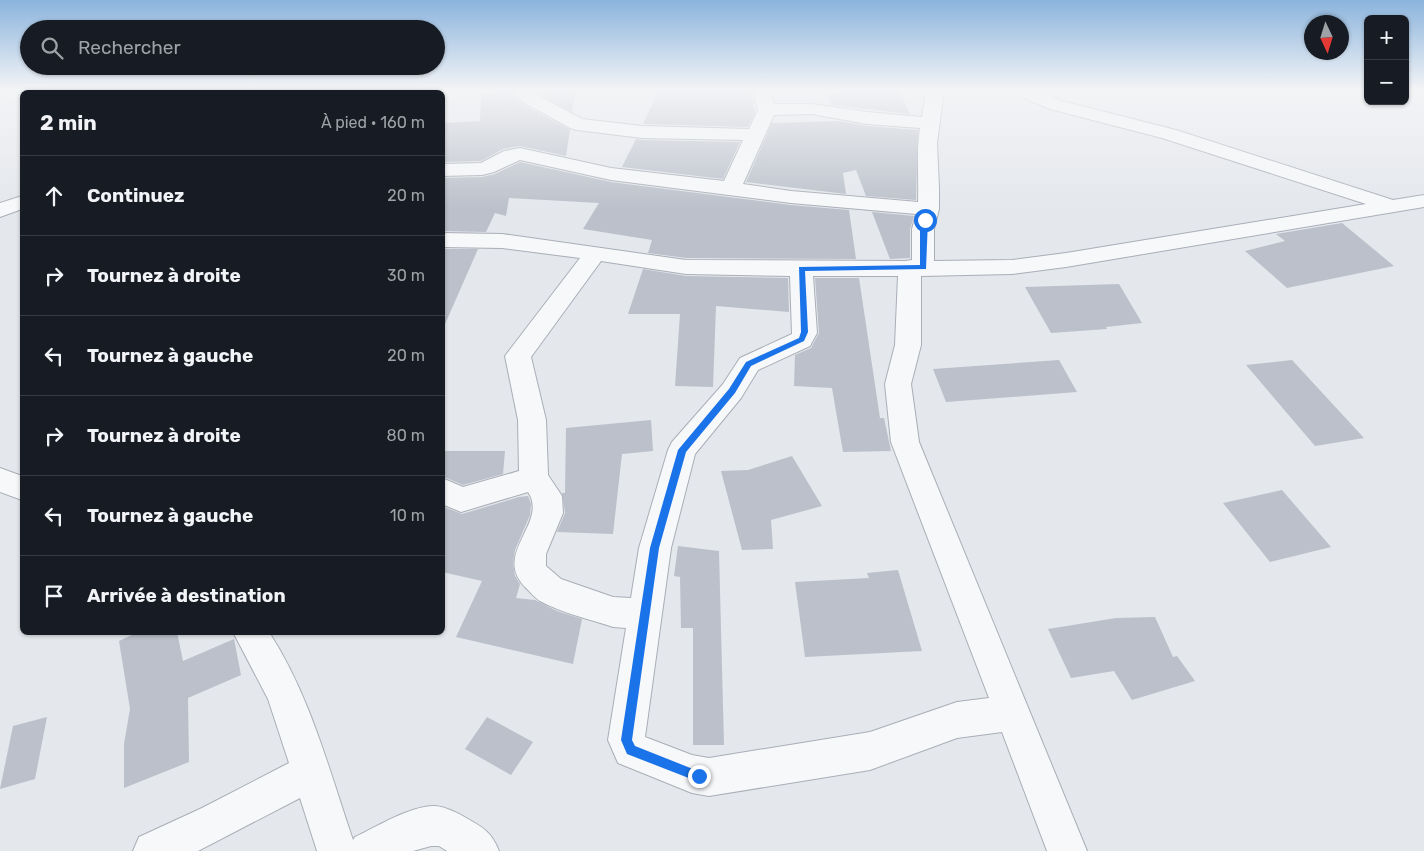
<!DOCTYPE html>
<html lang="fr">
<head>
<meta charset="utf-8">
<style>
	:root { --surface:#171b24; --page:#242831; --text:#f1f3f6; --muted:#9ea1a6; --line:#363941 }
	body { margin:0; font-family:Rubik,sans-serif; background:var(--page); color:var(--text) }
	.controls { position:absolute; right:15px; top:15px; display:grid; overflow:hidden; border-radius:8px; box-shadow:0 1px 4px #0004 }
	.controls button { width:45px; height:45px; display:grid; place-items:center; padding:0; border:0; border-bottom:1px solid var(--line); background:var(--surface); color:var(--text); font:25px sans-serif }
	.compass { position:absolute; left:1304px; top:15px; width:45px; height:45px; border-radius:50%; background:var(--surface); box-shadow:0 1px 4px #0004; rotate:176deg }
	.stop { position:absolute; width:15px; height:15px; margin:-11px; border:4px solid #1a73e8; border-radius:50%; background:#fff }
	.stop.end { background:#1a73e8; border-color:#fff; box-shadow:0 1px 5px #0008 }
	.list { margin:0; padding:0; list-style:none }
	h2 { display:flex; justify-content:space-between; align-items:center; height:65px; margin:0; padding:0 20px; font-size:21px }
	h2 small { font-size:16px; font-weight:400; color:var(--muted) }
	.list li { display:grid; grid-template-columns:32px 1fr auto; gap:15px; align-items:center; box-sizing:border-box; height:80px; padding:0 20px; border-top:1px solid var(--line) }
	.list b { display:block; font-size:19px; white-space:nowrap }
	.list em { font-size:16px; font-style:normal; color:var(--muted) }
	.icon { flex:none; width:28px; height:28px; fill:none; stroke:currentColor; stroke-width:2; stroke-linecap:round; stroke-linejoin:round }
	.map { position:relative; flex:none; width:1424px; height:851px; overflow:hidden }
	.search { position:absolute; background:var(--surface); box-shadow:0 1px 4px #0004; left:20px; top:20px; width:425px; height:55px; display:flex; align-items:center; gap:12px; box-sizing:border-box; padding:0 18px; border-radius:28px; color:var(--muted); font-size:19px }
	.panel { position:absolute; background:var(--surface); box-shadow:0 1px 4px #0004; left:20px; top:90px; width:425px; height:545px; border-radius:8px }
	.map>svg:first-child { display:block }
	.building { fill:#bbc0ca }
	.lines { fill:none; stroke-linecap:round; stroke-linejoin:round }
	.minor-casing { stroke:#a9aeb7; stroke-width:2 }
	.minor { fill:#f7f8fa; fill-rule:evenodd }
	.route { fill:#1a73e8 }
</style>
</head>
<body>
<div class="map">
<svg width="1424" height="851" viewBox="0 0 1424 851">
	<rect width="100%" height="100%" fill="#e4e7ec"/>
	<g class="building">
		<polygon points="502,90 512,90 514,96 516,96 522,104 570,130 566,156 520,146 503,149 481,161 442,162 442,123 480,121 481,94"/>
		<polygon points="556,90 576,90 572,112 537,93"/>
		<polygon points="659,90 750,90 755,113 748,127 643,124"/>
		<polygon points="837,90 899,90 910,114 832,105 827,95 839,94"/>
		<polygon points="839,121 867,126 918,130 916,200 866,196 856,170 843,173 846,194 746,182 772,123"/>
		<polygon points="636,139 642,140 740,142 723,179 622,167"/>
		<polygon points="520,162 611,182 791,205 849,210 856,259 686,258 648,253 652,240 583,229 599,203 509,198 506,216 495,213 486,232 442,231 442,178 482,177 495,174"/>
		<polygon points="872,212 914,216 910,229 910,258 890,259"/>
		<polygon points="1342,223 1394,266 1287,288 1245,251 1285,241 1276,234"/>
		<polygon points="442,249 478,249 442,331"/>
		<polygon points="643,269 686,276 788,278 789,312 716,306 713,387 675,386 680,314 628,314"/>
		<polygon points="815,278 859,278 880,418 884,418 891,451 843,452 832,388 794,386 795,355 811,348 819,333"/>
		<polygon points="1119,284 1142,323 1106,327 1107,329 1051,333 1025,287"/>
		<polygon points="1059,360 1077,392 946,402 933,369"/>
		<polygon points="1292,360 1364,438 1315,446 1246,365"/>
		<polygon points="651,420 653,451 622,454 613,534 557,532 565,513 562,493 565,493 566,428"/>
		<polygon points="442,451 505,451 503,474 463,485 442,476"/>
		<polygon points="792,456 822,506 771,520 773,549 742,550 721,471 748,470"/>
		<polygon points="1282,490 1331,547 1270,562 1223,503"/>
		<polygon points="528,496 531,504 530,515 515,550 513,563 515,576 520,584 516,598 535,600 557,611 582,619 573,664 456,637 482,581 442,572 442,506 462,514 519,497"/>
		<polygon points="678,546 719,551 724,745 693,745 693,628 681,628 680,577 674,576"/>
		<polygon points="898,570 922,651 805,657 795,582 869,578 867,573"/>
		<polygon points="1155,617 1173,657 1177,656 1195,681 1132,700 1114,671 1071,678 1048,629 1116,618"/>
		<polygon points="138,632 177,632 183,661 234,639 241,675 188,698 189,762 124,788 124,744 130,709 119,641"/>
		<polygon points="47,717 35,779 0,789 13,726"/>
		<polygon points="487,717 533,742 511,775 465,749"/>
	</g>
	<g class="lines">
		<defs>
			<g id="minor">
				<polygon points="311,90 331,90 329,92 311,92"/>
				<path d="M514,90h18l3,4 47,25 60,7 107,3 9,-19 -6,-20h18l4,14h38l55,8 55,5 4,-27h18l-7,53 2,45v21l-5,20v32l78,-1 54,-7 300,-49 -204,-66 -112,-29 -36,-15 -3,-4h25l26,11 114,29 217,70 31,-5v12l-358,60 -54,7 -91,2v69l-10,39 8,58 168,409h-40l-45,-119 -45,6 -87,32 -161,26 -17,-3 -74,-30 -10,-23 18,-112 -13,-1c-24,-8 -51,-14 -73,-26 -5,-3 -10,-9 -14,-13 -35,-34 23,-65 2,-96l-67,20 -19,-8v-26l21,9 56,-16 -1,-51 -13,-64 75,-98 -78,-10 -60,-1v-14l60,1 184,26 219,1 7,-1v-31l4,-15 -125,-11 -180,-23 -91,-20 -26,12 -12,3 -40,1v-12l39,-1 23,-12 16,-3 91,20 113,13 19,-41 -101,-2 -65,-8 -7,-2 -47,-26zM812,114l55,10 53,4c-4,24 -1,49 -2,74l-127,-11 -48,-7 31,-69zM601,261l85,13 104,2 2,58 -52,24 -17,26 -51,58 -4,8 -29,98 -8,50 -18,-1 -52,-18 -15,-13v-12l17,-41 -1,-17 -14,-21 -2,-55 -15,-63zM813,276h85l-3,69 -10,39 6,58 98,256 -32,4 -87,30 -161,26 -17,-3 -47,-18 26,-189 24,-94 46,-56 17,-28 52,-24 7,-13z"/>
				<polygon points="22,196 22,209 0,217 0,203"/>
				<polygon points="0,468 22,476 22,500 0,492"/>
				<path d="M233,632h36c41,63 60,138 84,208l2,-3c21,-10 57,-32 80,-31 11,1 23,7 33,13 16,9 24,14 31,32h-52l-8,-5h-8l-18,5h-96l-17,-53 -102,53h-65l6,-14 63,-29 87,-45 -21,-64z"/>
			</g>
		</defs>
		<use href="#minor" class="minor-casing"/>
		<use href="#minor" class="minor"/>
	</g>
	<linearGradient id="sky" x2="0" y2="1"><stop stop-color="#8bb4dd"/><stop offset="0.43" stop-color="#f3f4f6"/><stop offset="1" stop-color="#f3f4f6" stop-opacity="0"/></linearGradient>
	<rect width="1424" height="209" fill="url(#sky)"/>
	<polygon class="route" points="922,219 928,220 926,269 805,271 808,332 804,341 751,366 735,393 686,452 659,548 632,740 635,746 703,773 704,776 703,780 699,782 627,754 621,740 650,548 678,450 729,389 746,362 799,338 801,332 799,267 920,265 920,229"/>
</svg>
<div class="controls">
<button>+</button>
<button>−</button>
</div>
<svg class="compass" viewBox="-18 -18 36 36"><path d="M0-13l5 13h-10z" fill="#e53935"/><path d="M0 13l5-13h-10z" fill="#9ea1a6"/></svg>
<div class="stop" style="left:925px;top:220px"></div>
<div class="stop end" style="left:699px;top:776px"></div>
<div class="search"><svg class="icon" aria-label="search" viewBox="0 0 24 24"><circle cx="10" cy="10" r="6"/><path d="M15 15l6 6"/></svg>Rechercher</div>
<section class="panel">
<h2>2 min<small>À pied · 160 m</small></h2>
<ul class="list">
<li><svg class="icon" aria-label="ahead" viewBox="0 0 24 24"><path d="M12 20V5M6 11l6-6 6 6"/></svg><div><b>Continuez</b></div><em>20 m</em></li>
<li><svg class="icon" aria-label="right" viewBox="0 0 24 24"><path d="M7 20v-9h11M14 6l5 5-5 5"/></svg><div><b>Tournez à droite</b></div><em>30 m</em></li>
<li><svg class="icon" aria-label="left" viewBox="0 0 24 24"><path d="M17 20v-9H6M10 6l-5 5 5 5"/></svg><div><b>Tournez à gauche</b></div><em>20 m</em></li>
<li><svg class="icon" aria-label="right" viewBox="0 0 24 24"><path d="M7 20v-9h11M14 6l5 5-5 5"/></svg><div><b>Tournez à droite</b></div><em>80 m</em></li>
<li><svg class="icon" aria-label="left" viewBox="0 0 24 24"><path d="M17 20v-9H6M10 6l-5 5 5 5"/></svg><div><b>Tournez à gauche</b></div><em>10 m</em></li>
<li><svg class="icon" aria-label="arrive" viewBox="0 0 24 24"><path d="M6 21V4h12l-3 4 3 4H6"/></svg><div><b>Arrivée à destination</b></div></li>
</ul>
</section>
</div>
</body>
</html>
